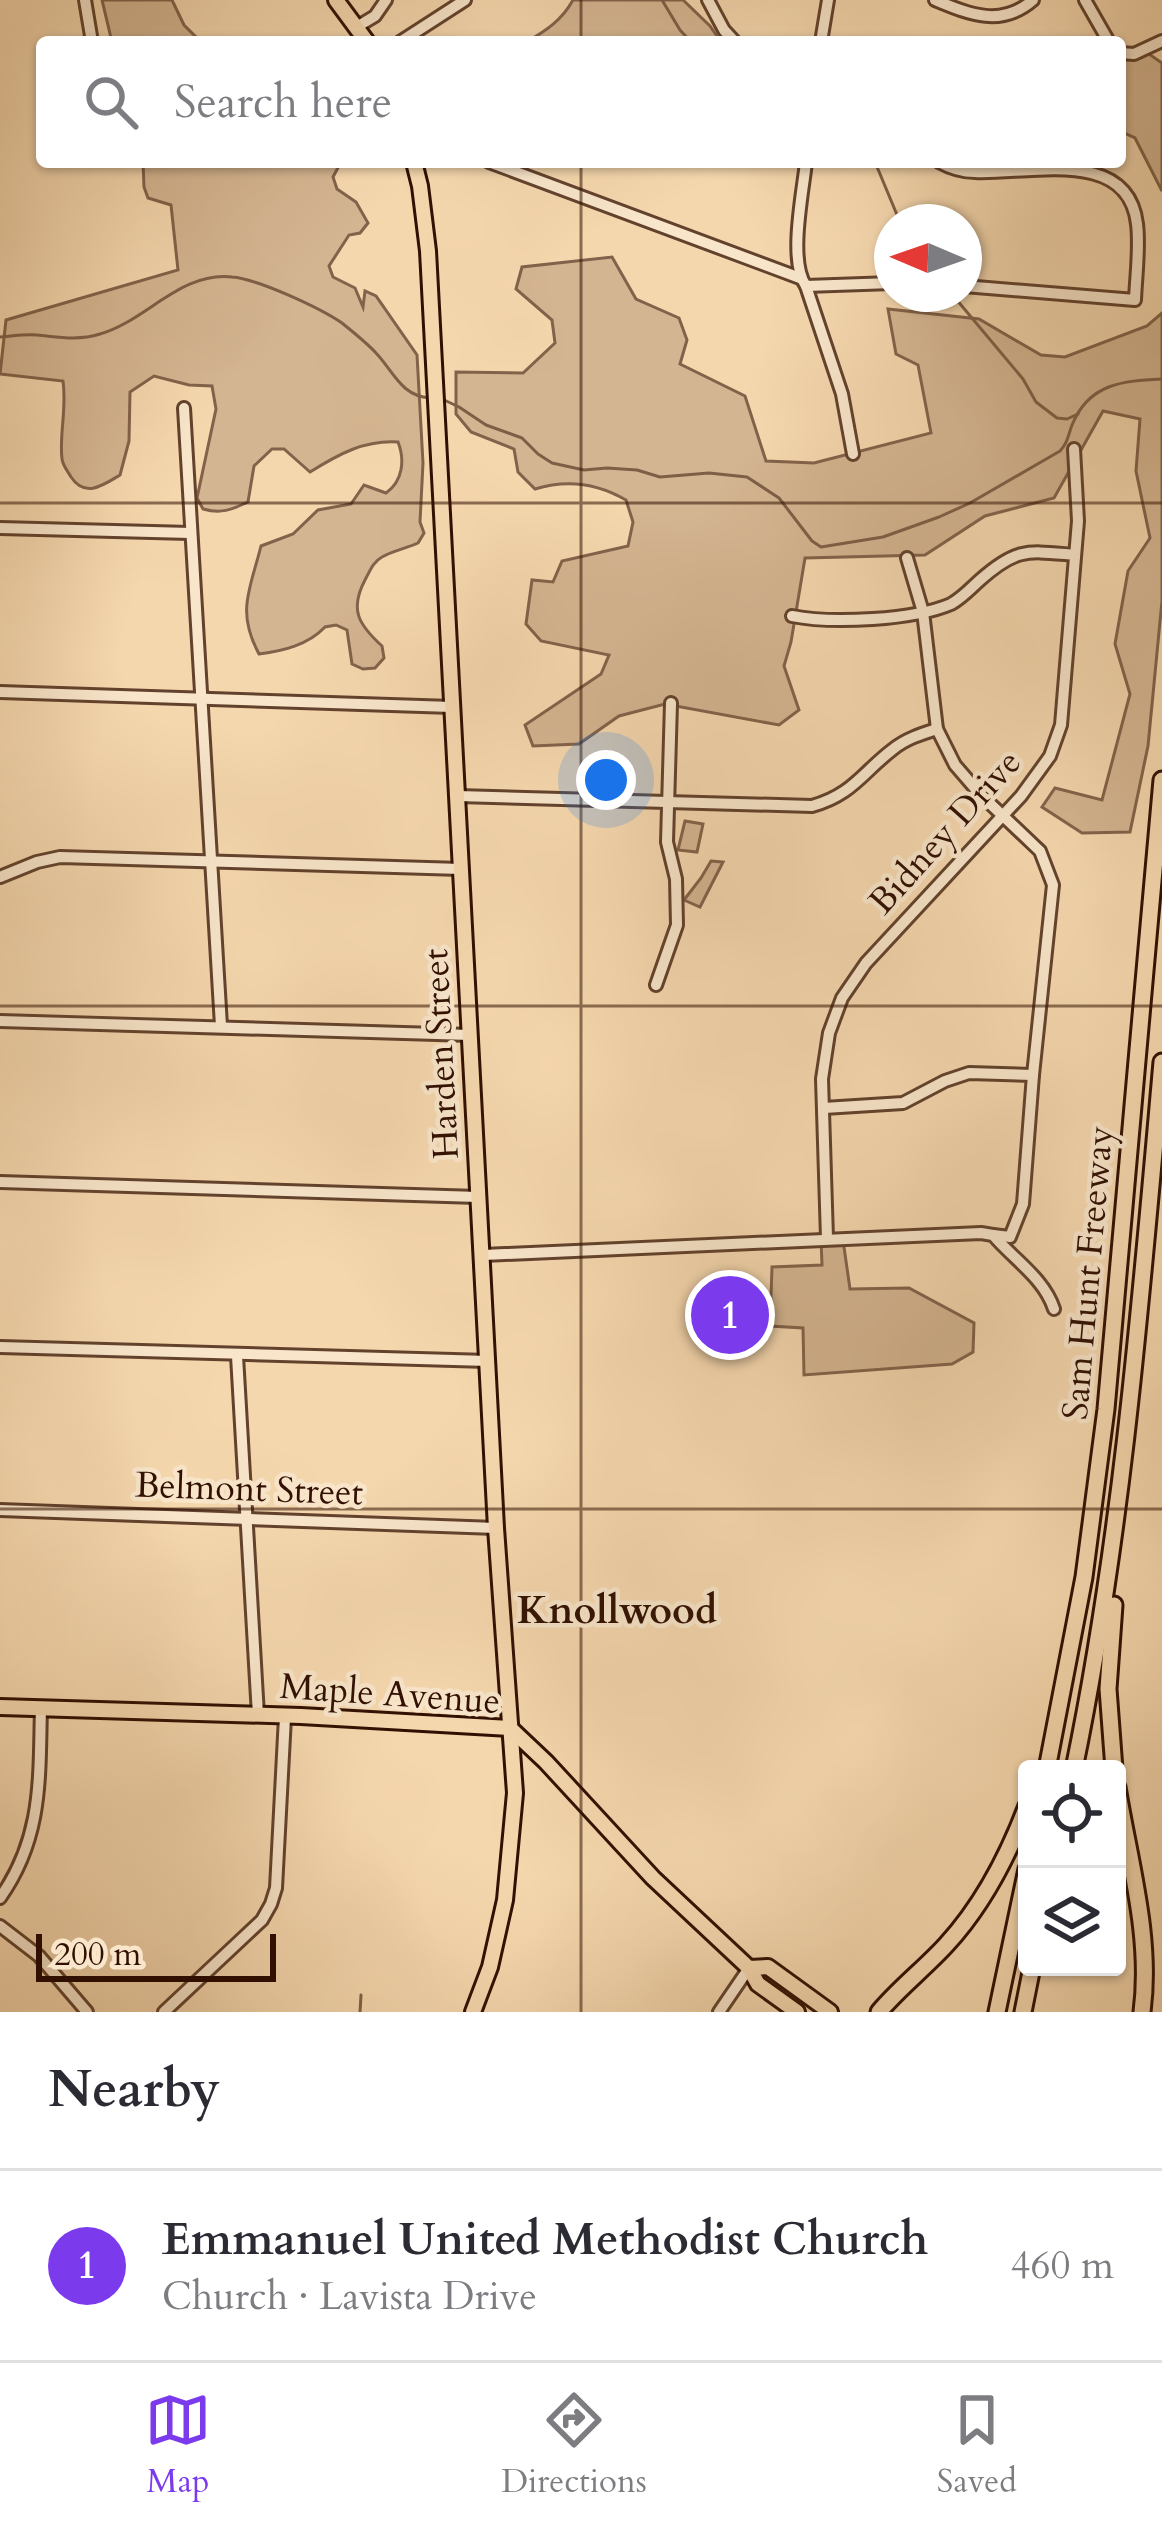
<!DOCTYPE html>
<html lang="en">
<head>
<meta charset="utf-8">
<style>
	:root { --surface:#fff; --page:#f7f7f7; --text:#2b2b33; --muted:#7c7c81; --line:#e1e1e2; --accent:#7c3aed }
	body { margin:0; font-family:Cardo,serif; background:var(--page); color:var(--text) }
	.controls { position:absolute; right:36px; bottom:36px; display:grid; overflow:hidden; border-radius:12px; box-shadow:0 3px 9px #0004 }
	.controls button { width:108px; height:108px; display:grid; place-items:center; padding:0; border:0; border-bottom:3px solid var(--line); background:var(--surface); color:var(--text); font:60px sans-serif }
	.compass { position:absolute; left:874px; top:204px; width:108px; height:108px; border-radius:50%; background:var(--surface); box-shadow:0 3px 9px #0004; rotate:272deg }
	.scale { position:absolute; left:36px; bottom:30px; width:240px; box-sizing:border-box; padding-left:12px; border:6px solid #311002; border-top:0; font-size:33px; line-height:42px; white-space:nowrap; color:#311002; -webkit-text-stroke:9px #f8e5ca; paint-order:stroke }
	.you { position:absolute; left:606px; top:780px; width:42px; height:42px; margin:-30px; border:9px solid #fff; border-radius:50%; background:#1a73e8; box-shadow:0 0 0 18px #1a73e833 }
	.badge { display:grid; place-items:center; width:78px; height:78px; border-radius:50%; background:var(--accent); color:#fff; font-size:39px; font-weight:700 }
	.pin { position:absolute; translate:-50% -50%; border:6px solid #fff; box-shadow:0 3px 12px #0006 }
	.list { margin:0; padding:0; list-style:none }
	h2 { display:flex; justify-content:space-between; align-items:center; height:156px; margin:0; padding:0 48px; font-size:51px }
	h2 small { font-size:39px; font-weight:400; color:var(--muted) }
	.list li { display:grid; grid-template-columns:78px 1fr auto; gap:36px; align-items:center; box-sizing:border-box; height:192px; padding:0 48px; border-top:3px solid var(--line) }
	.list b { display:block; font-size:45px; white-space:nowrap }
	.list p { margin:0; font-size:39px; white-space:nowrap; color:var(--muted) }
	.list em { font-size:39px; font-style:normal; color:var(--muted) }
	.icon { flex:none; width:66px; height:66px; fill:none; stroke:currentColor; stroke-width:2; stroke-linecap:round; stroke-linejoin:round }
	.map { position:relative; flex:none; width:1162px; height:2012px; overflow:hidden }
	.search { position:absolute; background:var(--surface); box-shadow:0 3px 9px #0004; left:36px; right:36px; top:36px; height:132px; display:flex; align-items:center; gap:30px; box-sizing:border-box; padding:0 42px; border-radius:12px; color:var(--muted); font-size:45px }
	.sheet { height:348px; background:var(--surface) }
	nav { display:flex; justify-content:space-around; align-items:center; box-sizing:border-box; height:168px; border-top:3px solid var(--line); background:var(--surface); font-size:33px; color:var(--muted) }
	nav a { display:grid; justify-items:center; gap:6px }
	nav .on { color:var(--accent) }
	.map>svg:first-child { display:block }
	.green { fill:#d4b591; stroke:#82624a; stroke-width:3 }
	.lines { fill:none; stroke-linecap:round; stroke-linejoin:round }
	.stream { stroke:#7e5f46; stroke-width:3 }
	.minor-casing { stroke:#62422d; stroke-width:16 }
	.major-casing { stroke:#311002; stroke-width:20 }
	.highway-casing { stroke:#311002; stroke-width:21 }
	.minor { stroke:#f8e5ca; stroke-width:10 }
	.major { stroke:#f5d7ae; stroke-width:14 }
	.highway { stroke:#f5d7ae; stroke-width:15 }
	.grid { fill:none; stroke:#311002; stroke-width:3; stroke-opacity:0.55 }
	.labels { text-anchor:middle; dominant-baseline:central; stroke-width:9; stroke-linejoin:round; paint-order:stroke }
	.street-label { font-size:36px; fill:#311002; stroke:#f8e5ca }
	.neighbourhood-label { font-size:39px; font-weight:bold; fill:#311002; stroke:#f8e5ca }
</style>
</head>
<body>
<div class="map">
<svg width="1162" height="2012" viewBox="0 0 1162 2012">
	<rect width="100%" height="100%" fill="#f5d7ae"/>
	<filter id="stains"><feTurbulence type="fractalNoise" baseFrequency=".00167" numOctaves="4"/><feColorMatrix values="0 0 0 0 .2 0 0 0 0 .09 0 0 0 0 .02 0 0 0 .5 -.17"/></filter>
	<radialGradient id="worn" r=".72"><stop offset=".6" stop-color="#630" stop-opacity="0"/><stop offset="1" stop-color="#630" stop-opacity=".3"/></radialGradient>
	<g class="green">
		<polygon points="102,0 172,0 184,25 201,42 112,42"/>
		<path d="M573,0h110l27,26 11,16h-195c20,-11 36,-22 47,-42z"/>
		<polygon points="1139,47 1162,63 1162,191 1135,138 1120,131 1120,64"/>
		<path d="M143,162h198l-8,15 4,12 19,13 12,21 -8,10 -11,2 -20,31 4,11 22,11 8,19 2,-16 11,5 41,59 6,108 -3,59 4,11 -6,10c-11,5 -26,8 -36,14 -9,5 -12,14 -17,23 -16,30 -6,45 17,66l2,12 -9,10 -12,1 -11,-5 -5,-34 -11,-5 -11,2c-17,18 -42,24 -66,27 -23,-43 -9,-64 2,-108l32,-12 25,-24 33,-6 13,-19 22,8c17,-12 19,-33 12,-51 -34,-2 -59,12 -88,30l-26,-23h-12l-18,17 -6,36c-17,8 -27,12 -45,7l-6,-11 19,-89 -4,-23 -23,-1 -35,-9 -24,16 -1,49 -9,34c-18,11 -35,23 -49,2 -4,-7 -8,-11 -9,-18 -3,-24 5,-50 1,-78l-63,-7 6,-54 172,-50 -7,-65 -23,-7 -4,-11z"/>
		<path d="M612,257l24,42 43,19 8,22 -7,24 65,32 21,65 48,2 117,-30 -13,-68 -22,-11 -8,-45 91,10 62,36 24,2 82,-31 15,-13v288l-14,145 -18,86 -48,1 -40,-26 13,-19 47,12 28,-106 -15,-50 13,-73 22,-33 -14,-67 4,-52 -37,-8 -49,87 -69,18 -60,39 -120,3 -14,84 -7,24 15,44 -20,15 -114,-21 -46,12 -40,28 -46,2 -8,-21 76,-51 8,-19 -68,-14 -15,-17 6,-44 21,2 9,-21 66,-15 5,-24 -7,-22c-29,-17 -59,-21 -91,-11l-17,-17 -4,-23 -43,-17 -15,-18v-42l67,1 32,-30 -3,-23 -36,-31 6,-22z"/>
		<polygon points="685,821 703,824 697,852 678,850"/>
		<polygon points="711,861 723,862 700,907 684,900 701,878"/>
		<polygon points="821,1240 843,1240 850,1289 909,1288 974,1323 973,1352 952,1364 804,1375 803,1328 770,1326 772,1267 822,1265"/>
	</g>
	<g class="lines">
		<g class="stream">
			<polyline points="662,0 680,30 691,42"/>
			<polyline points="875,162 900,222"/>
			<polyline points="956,299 1023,379 1036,402 1057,418 1067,419 1078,414"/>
			<path d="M0,337c12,-1 25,-3 37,-2 22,2 40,6 63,-1 46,-13 81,-63 132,-57 26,2 88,31 110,46 11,9 25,20 34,30 18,19 25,43 54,45"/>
			<path d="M440,398l19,9 27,18 36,13 16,16 14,9 32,7 23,-2 30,2 23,7 49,-4 38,4 32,21 33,43 9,6 62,-10 56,-20 31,-14 90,-52c8,-9 8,-15 12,-26 17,-42 51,-44 90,-46"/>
			<polyline points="360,2012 361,1995"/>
		</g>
		<defs>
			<g id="minor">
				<polyline points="85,0 92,42"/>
				<polyline points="708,0 724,30 735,42"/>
				<path d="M935,0c34,14 66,28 98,0"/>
				<polyline points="1085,0 1109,42"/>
				<polyline points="355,28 375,16 386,0"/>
				<polyline points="400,42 465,0"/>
				<polyline points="821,42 828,0"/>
				<polyline points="1120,53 1134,54 1162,41"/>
				<polyline points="489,162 800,278"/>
				<path d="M806,162c-3,30 -18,99 0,124l36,108 11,60"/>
				<path d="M939,162c11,6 23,10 36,10 51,3 153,-26 162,52 3,24 -1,51 -2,76l-171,-14"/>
				<polyline points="806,286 892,283"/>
				<polyline points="184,408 221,1026"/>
				<polyline points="0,528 190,533"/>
				<polyline points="907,558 923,612 937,729 955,765 980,794 1040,851 1053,885 1033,1075 1023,1204 1010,1237 993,1235"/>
				<path d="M792,616c40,8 122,4 159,-12 11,-6 20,-16 29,-24 37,-33 48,-29 95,-25"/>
				<polyline points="0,692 452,707"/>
				<path d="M458,796l354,10c40,-11 50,-33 80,-56 13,-11 29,-16 45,-21"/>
				<polyline points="0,877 37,862 60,857 461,869"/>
				<polyline points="656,985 677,925 676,879 667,842 671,703"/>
				<polyline points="0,1021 470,1035"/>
				<polyline points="824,1108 903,1103 945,1081 969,1073 1033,1075"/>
				<polyline points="0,1182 478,1197"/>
				<polyline points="827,1238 822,1079 829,1033 842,998 866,963 1021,796 1050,756 1061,725 1078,521 1074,449"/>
				<path d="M484,1255l497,-22 12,2c20,24 51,43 61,74"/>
				<polyline points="0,1347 488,1361"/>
				<polyline points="237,1356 258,1715"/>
				<polyline points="0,1510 496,1528"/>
				<path d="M0,1898c43,-61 39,-119 41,-190"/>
				<polyline points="0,1926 39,1956 87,2012"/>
				<polyline points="164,2012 262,1920 271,1904 276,1888 285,1717"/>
				<polyline points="719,2012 749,1968"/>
			</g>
			<g id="major">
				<polyline points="336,0 367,42"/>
				<polyline points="414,162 420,186 428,251 496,1528 515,1793 505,1900 490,1967 473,2012"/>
				<polyline points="0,1707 301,1716 510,1728 546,1762 653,1878 749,1968 758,1984 797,2012"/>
				<polyline points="749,1968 768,1967 830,2012"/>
			</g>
			<g id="highway">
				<polyline points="1114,1605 1108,1689 1114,1769"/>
				<polyline points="1047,1769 1084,1577 1106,1409 1162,780"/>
				<path d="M1074,1769c48,-233 67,-470 88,-707"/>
				<path d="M1117,1787c12,74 35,150 25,225"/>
				<path d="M879,2012c20,-24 46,-44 67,-67 37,-40 62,-89 81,-139"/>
				<polyline points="997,2012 1027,1869"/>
				<polyline points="1023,2012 1032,1967"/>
			</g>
		</defs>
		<use href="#minor" class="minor-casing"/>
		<use href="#major" class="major-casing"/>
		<use href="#highway" class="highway-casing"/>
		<use href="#minor" class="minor"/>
		<use href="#major" class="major"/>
		<use href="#highway" class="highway"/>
	</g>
	<path class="grid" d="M581,0v42M581,162v1850M0,503h1162M0,1006h1162M0,1509h1162"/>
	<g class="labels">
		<g class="street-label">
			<text transform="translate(945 832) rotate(-48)">Bidney Drive</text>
			<text transform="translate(441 1054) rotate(-93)">Harden Street</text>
			<text transform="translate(1088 1273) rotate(-85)">Sam Hunt Freeway</text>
			<text transform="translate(249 1489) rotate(2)">Belmont Street</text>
			<text transform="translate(390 1694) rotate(4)">Maple Avenue</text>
		</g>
		<g class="neighbourhood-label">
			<text x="617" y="1610">Knollwood</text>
		</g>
	</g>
	<rect width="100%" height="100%" filter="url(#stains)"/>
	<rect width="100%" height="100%" fill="url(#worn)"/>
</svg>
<div class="controls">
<button><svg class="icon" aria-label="locate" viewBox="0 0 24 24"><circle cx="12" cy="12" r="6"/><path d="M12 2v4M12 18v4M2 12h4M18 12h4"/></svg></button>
<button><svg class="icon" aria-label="layers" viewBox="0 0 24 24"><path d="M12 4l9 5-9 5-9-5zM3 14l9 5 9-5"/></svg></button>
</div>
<svg class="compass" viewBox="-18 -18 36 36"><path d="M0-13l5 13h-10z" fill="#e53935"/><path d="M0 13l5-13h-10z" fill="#7c7c81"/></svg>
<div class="scale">200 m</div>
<div class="you"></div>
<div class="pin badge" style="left:730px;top:1315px">1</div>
<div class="search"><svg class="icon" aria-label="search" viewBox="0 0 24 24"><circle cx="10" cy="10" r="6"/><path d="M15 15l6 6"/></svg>Search here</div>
</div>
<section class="sheet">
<h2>Nearby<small></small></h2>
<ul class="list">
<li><span class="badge">1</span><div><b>Emmanuel United Methodist Church</b><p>Church · Lavista Drive</p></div><em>460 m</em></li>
</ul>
</section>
<nav>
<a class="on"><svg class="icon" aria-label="map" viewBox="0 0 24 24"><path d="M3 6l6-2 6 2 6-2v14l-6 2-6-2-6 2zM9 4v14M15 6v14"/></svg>Map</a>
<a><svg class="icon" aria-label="directions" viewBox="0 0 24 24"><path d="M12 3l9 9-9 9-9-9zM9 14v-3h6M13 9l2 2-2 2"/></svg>Directions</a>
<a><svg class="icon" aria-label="saved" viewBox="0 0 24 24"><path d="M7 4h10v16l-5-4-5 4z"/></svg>Saved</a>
</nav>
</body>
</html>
